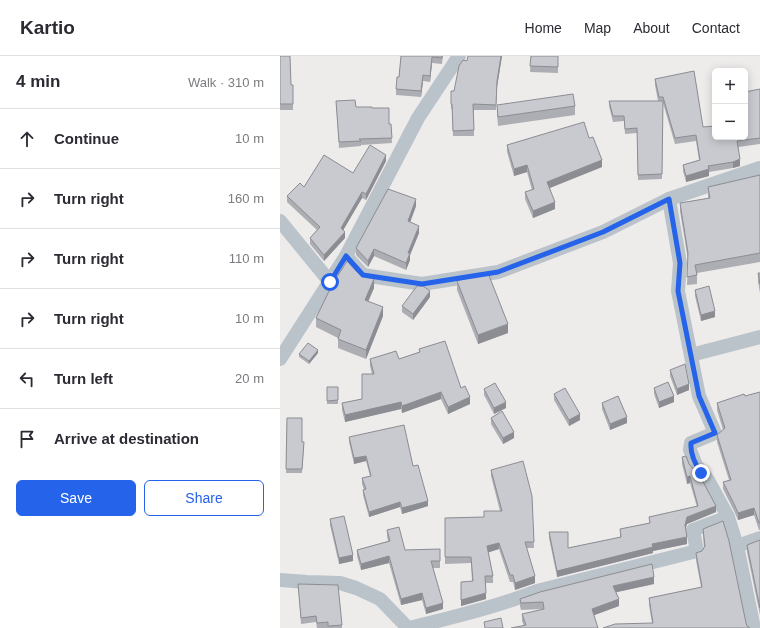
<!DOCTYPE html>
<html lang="en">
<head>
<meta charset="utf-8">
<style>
	:root { --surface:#fff; --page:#f2f2f3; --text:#2b2b33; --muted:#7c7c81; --line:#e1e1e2; --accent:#2563eb }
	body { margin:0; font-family:Arial,sans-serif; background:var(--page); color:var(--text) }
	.controls { position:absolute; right:12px; top:12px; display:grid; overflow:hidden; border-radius:6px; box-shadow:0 2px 10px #0003 }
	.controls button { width:36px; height:36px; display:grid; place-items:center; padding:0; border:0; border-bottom:1px solid var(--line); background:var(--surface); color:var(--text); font:20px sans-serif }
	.stop { position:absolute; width:12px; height:12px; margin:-9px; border:3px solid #2563eb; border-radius:50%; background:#fff }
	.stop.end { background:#2563eb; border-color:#fff; box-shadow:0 1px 4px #0008 }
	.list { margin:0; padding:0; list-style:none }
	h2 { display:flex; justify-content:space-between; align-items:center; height:52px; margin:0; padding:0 16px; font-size:17px }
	h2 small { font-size:13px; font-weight:400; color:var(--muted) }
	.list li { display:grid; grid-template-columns:26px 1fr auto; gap:12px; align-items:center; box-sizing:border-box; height:60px; padding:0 16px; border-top:1px solid var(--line) }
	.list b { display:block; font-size:15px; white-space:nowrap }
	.list em { font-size:13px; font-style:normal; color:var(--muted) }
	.actions { display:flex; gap:8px; padding:12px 16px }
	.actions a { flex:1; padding:9px 0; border:1px solid var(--accent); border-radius:6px; text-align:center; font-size:14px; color:var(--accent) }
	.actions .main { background:var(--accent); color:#fff }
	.icon { flex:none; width:22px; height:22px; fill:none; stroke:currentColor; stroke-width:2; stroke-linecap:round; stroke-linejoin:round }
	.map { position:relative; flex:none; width:480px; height:572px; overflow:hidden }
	header { display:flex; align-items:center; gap:24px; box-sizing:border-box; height:56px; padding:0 20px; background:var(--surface); border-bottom:1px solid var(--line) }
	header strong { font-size:19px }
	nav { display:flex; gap:22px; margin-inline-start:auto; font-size:14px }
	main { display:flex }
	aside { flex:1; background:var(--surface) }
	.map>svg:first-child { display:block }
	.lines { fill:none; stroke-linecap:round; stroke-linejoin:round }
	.minor { stroke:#bac3ca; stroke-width:14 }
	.wall { fill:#acaeb3 }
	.shaded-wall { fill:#8c8d92 }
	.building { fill:#c8cad0; stroke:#8c8d92 }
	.route { stroke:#2563eb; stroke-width:5 }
</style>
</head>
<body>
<header>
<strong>Kartio</strong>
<nav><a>Home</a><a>Map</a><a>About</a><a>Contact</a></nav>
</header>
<main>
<aside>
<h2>4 min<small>Walk · 310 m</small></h2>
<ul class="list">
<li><svg class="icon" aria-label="ahead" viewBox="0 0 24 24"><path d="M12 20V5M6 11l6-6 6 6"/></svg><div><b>Continue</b></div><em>10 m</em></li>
<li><svg class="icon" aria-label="right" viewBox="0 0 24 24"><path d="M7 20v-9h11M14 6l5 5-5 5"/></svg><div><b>Turn right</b></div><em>160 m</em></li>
<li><svg class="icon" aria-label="right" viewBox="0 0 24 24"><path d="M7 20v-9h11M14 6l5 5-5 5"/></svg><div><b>Turn right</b></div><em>110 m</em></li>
<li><svg class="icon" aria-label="right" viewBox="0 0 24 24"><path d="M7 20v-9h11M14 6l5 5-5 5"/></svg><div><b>Turn right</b></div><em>10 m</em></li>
<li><svg class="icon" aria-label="left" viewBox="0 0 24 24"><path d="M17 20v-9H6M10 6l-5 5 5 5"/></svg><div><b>Turn left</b></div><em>20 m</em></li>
<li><svg class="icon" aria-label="arrive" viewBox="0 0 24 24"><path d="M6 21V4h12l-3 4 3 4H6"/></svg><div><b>Arrive at destination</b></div></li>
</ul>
<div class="actions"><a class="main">Save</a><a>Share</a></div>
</aside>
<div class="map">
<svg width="480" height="572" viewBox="0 0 480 572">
	<rect width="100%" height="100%" fill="#eeebeb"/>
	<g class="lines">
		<g class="minor">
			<polyline points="389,143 400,207 398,235 419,340 435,377 411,387 410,394 416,409 428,424 448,461 457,490 474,572"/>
			<polyline points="0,165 50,226"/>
			<polyline points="66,200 83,219 142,228 218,216 323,176 389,143 480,112"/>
			<polyline points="411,299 480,281"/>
			<polyline points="0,303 66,200 138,62 179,0"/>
			<polyline points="457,490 480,482"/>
			<polyline points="0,524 27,526 60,527 76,532 100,543 128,572"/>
			<path d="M130,572c43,-11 86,-21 127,-37l160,-40 -4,-21 35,-13"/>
		</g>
	</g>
	<g class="wall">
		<polygon points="0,0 11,29 13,29 13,54 0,54"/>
		<polygon points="121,0 163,0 162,8 152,7 150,26 143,25 141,41 116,39 116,33 119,21"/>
		<polygon points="188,0 222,0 217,31 216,54 194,54 194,80 173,80 172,53 171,53 171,35 174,35 187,5"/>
		<polygon points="251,0 278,0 278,17 250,16"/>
		<polygon points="375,23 423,71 435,81 480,33 480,88 458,91 460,110 453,112 429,116 429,120 406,126 403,115 403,109 419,104 416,85 395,88 383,47 382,123 358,124 357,77 345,78 344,65 333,66 329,50 329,45 378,45 375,29"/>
		<polygon points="56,45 76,51 92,52 109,68 111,68 112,87 81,89 81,90 59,92"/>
		<polygon points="217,49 295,50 295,59 218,70 217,58"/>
		<polygon points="309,82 322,111 270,132 275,153 253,162 245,143 245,136 252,134 247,116 234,120 227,96 227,89"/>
		<polygon points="106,105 86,144 82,142 63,174 65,182 44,205 30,188 30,182 37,174 7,146 7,140 24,131 73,117"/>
		<polygon points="480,119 480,206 417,217 417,228 407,229 408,204 400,155 400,147 428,142 428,131"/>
		<polygon points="136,150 130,166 139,177 130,199 130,204 126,214 94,200 88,211 76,199 76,192"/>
		<polygon points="77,216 94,232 88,245 103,260 86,303 58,292 58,282 36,271 36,262"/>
		<polygon points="478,217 480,217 480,237 478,226"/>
		<polygon points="177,225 228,277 198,288 177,234"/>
		<polygon points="415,234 435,261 421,265 415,240"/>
		<polygon points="150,241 133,264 122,256 122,250"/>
		<polygon points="139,293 181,332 190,348 168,358 161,343 122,357 121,353 65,366 62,354 62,347 82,343 92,318 90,310 90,303 119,303 139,296"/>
		<polygon points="38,297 29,308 19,301 19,298"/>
		<polygon points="390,314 409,334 397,339 390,320"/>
		<rect x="47" y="331" width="11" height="17"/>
		<polygon points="374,332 394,346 379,352 374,338"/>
		<polygon points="204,333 226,352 214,358 204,339"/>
		<polygon points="480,336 480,474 479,474 474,459 458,464 455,457 443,433 443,426 449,424 437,386 437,379 443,374 437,354 437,347 465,340"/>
		<polygon points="274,338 300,364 289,370 274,344"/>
		<polygon points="322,347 347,367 330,374 322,353"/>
		<polygon points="7,362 24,390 22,417 6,417"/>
		<polygon points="211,362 234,382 223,388 211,368"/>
		<polygon points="69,381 133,410 148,450 122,458 120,451 89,461 83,439 83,434 84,434 82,428 82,422 90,420 86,405 74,408 69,386"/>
		<polygon points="402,401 409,408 436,456 407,468 405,473 407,488 373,495 373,497 277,521 269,482 269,476 288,492 340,481 340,473 369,467 369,461 417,451 410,427 407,428 402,408"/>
		<polygon points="211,414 252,440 254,492 246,492 255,527 235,534 233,526 230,526 219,493 208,496 213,520 213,527 205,527 206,543 181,550 181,526 192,525 191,507 165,508 165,462 204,461 220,455 211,420"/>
		<polygon points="50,463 73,505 59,508 50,469"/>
		<polygon points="423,473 466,567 467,570 372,567 369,549 369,542 421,531 416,504 416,497 422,495 424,492 423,479"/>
		<polygon points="107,474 125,494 160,493 160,512 153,512 163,553 146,558 142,544 121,549 109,507 81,514 77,500 77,494 108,485 107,480"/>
		<polygon points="480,484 480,559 467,496 467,489"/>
		<polygon points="18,528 62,569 62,572 37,572 36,566 21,568"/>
		<polygon points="374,528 336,536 339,550 314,559 244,570 242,565 242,558 263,553 241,554 240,550 240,543"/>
	</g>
	<g class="shaded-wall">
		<polygon points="221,0 222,0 217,31 216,54 217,25"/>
		<polygon points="152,1 152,7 150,26 150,20"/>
		<polygon points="143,19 143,25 141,41 141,35"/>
		<polygon points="106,99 106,105 86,144 86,138"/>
		<polygon points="460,103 460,110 453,112 453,106"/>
		<polygon points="322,104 322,111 267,133 267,126"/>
		<polygon points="247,109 247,116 234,120 234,113"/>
		<polygon points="429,113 429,120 406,126 406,120"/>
		<polygon points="82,136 82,142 61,178 61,172"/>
		<polygon points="136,143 136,150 128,172 128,165"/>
		<polygon points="275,146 275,153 253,162 253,155"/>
		<polygon points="139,170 139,177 130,199 130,204 126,214 126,207 128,197"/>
		<polygon points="65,176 65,182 44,205 44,199"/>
		<polygon points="94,193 94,200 88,211 88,205"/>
		<polygon points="94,223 94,232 85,253 85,244"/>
		<polygon points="150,235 150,241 133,264 133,258"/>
		<polygon points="103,251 103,260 86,303 86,294"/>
		<polygon points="435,255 435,261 421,265 421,259"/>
		<polygon points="228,268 228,277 198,288 198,279"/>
		<polygon points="38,294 38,297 29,308 29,305"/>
		<polygon points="409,328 409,334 397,339 397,333"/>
		<polygon points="161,336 161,343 122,357 122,350"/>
		<polygon points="394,340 394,346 379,352 379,346"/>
		<polygon points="190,341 190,348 168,358 168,351"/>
		<polygon points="121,346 121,353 65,366 65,359"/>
		<polygon points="226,346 226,352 214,358 214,352"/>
		<polygon points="300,358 300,364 289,370 289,364"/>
		<polygon points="347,361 347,367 330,374 330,368"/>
		<polygon points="234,376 234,382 223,388 223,382"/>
		<polygon points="86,400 86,405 74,408 74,402"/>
		<polygon points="410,420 410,427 407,428 407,421"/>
		<polygon points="148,445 148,450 122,458 122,452"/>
		<polygon points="120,446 120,451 89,461 89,456"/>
		<polygon points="436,450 436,456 407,468 405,475 405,469 407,461"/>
		<polygon points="474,452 474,459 458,464 458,457"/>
		<polygon points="407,481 407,488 373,495 373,497 277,521 277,515 372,488"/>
		<polygon points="219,487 219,493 207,497 207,490"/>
		<polygon points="73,499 73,505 59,508 59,502"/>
		<polygon points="109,500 109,507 81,514 81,508"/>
		<polygon points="255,520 255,527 235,534 235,527"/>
		<polygon points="374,521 374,528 333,537 333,530"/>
		<polygon points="142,537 142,544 121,549 121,543"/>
		<polygon points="206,537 206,543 181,550 181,544"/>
		<polygon points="339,543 339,550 312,560 312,553"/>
		<polygon points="163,547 163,553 146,558 146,552"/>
	</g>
	<g class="building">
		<polygon points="0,0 10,0 11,29 13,29 13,48 0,48"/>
		<polygon points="121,0 162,0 162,2 152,1 150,20 143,19 141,35 116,33 117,21 119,21"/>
		<polygon points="188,0 221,0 217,25 216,49 193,48 194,74 173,75 172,48 171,48 171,35 174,35 179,10 183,4 187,5"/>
		<polygon points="251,0 278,0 278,11 250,10"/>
		<polygon points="414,15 423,71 435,70 435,81 465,81 465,36 480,33 480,82 457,85 460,103 453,106 428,110 429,113 406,120 403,109 420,104 416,79 395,82 383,41 379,41 375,23"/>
		<polygon points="293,38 295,50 218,61 217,49"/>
		<polygon points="75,44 76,51 92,51 92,52 109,52 109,68 111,68 112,82 79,83 81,85 59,86 56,45"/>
		<polygon points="329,45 383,45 382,118 358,119 357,72 345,73 344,60 333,60"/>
		<polygon points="304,66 309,82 313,81 322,104 267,126 275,146 253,155 245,136 254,133 247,109 234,113 227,89"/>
		<polygon points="90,89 106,99 86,138 82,136 61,172 65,176 44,199 30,182 40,171 7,140 20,127 24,131 44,99 73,117"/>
		<polygon points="480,119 480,197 415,209 417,219 407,221 408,197 400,147 430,142 428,131"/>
		<polygon points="108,133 136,143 128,165 139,170 128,197 130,197 126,207 94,193 88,205 76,192"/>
		<polygon points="67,205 77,216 94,223 85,244 103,251 86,294 58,283 61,274 36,262 52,229"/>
		<polygon points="208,217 228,268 198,279 177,225 191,220"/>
		<polygon points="478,217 480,217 480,228"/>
		<polygon points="137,230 143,230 150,235 133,258 122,250"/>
		<polygon points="429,230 435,255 421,259 415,234"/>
		<polygon points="165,285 181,332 185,330 190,341 168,351 161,336 122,350 121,346 65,359 62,347 82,343 82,318 94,318 90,303 116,295 119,303 140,296 139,293"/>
		<polygon points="28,287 38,294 29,305 19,298"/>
		<polygon points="405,308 409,328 397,333 390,314"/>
		<polygon points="388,326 394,340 379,346 374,332"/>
		<polygon points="215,327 226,346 214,352 204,333"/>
		<polygon points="47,331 58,331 58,344 47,345"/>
		<polygon points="285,332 300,358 289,364 274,338"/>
		<polygon points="480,336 480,467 479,467 474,452 458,457 455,450 443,426 451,424 437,379 445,372 437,347 464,338 465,340"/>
		<polygon points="338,340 347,361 330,368 322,347"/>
		<polygon points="222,355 234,376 223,382 211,362"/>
		<polygon points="7,362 22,362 22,386 24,386 22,413 6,413"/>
		<polygon points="124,369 133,410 138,409 148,445 122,452 120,446 89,456 83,434 86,433 82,422 91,420 86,400 74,402 69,381"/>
		<polygon points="406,400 409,408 421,422 436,450 407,461 405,469 407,481 372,488 373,491 277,515 269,476 288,476 288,492 341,481 340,473 370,467 369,461 418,450 410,420 407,421 402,401"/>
		<polygon points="243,405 252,440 254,486 245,486 255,520 235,527 233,519 230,519 219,487 207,490 213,520 205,520 206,537 181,544 181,526 193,525 191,501 165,501 165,462 204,461 204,455 222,455 211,414"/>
		<polygon points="64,460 73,499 59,502 50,463"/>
		<polygon points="443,465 449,485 466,567 467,570 470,572 323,572 335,568 373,567 369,542 422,531 416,497 422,495 425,490 423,473"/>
		<polygon points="119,471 125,494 160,493 160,505 151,505 163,547 146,552 142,537 121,543 109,500 81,508 77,494 110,485 107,474"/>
		<polygon points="480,484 480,552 467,489"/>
		<polygon points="372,508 374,521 333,530 339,543 312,553 318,572 231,572 246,569 242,558 264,553 263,546 241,547 240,543 260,536"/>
		<polygon points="18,528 58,529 62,569 48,570 48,566 37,567 36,560 21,562"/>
		<polygon points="221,562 223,572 205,572 204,566"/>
	</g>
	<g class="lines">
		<path class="route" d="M50,226l16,-26 17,19 59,9 76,-12 105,-40 66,-33 11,64 -2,28 21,105 16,37 -24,10c-1,11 4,21 10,30"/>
	</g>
</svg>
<div class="controls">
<button>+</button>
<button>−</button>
</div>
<div class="stop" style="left:50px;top:226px"></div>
<div class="stop end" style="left:421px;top:417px"></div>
</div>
</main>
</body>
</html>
